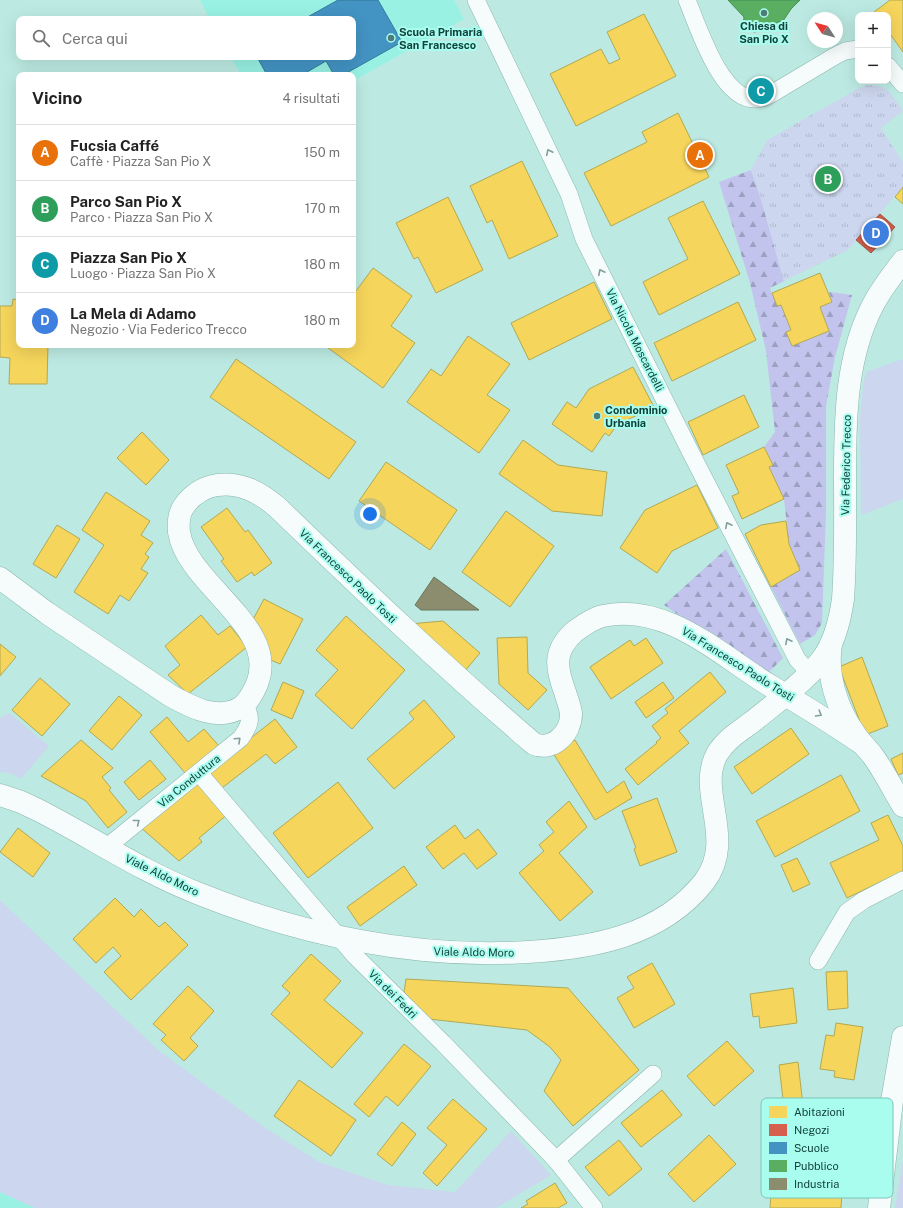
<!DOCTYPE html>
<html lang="it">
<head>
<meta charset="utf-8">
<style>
	:root { --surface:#fff; --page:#f2f2f2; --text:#222; --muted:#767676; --line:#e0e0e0; --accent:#d93025 }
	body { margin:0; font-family:"Public Sans",sans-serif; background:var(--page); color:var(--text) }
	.controls { position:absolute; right:12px; top:12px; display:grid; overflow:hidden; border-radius:8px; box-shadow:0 4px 16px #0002 }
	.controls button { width:36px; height:36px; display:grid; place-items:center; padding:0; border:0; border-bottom:1px solid var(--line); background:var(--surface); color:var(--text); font:20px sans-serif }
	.compass { position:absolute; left:807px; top:12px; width:36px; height:36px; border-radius:50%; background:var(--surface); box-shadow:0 4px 16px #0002; rotate:306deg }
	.you { position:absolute; left:370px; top:514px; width:14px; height:14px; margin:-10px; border:3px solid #fff; border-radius:50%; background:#1a73e8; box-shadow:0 0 0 6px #1a73e833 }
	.badge { display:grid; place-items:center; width:26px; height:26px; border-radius:50%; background:var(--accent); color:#fff; font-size:13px; font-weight:700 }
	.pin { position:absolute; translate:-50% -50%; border:2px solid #fff; box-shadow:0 1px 4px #0006 }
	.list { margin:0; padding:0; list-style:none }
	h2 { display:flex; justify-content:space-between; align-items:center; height:52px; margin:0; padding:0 16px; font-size:17px }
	h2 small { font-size:13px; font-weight:400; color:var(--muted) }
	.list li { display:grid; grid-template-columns:26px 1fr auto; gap:12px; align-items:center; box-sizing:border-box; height:56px; padding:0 16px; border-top:1px solid var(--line) }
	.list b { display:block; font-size:15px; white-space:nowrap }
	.list p { margin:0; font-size:13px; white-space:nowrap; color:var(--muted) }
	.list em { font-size:13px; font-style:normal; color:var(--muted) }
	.icon { flex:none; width:22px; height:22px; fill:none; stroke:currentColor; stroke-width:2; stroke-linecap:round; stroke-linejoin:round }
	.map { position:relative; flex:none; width:903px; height:1208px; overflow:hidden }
	.search { position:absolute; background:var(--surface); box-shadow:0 4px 16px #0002; left:16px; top:16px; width:340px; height:44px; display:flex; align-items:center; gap:10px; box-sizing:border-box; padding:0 14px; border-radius:8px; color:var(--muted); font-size:15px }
	.panel { position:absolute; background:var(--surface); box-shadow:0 4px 16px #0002; left:16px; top:72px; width:340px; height:276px; border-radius:8px }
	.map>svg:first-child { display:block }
	.built { fill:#98f1e3 }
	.grass { fill:#ccd6ee }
	.forest { fill:url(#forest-firs) }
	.park { fill:url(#park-tufts) }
	.homes { fill:#f6d55c; stroke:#b1a952 }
	.shops { fill:#d6604d; stroke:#9b5748 }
	.schools { fill:#4393c3; stroke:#347b9a }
	.public { fill:#5aae61; stroke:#448e56 }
	.industry { fill:#8c8c6e; stroke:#67765f }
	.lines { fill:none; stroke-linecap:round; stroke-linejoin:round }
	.street-casing { stroke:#8ab5ae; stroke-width:18 }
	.secondary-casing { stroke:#8ab5ae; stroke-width:23 }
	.primary-casing { stroke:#8ab5ae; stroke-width:23 }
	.street { stroke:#f5fcfb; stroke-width:17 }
	.secondary { stroke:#f5fcfb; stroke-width:22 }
	.primary { stroke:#f5fcfb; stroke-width:22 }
	.oneway { stroke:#839f9c }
	.poi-dot { fill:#4d7d76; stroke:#a9fdef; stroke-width:1.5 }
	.labels { text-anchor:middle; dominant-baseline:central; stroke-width:4; stroke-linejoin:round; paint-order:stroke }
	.poi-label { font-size:11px; font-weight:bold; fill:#11423c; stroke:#a9fdef; text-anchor:start }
	.street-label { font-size:11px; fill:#11423c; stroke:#a9fdef }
	.key { fill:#a9fdef; stroke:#7bc5b9; stroke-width:1 }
	.key-label { font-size:11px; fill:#11423c }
</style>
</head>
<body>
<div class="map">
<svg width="903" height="1208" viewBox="0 0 903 1208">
	<defs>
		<pattern id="forest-firs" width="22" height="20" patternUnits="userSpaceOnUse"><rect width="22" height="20" fill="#c2c4ed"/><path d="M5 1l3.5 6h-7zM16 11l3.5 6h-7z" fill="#9ca1c1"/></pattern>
		<pattern id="park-tufts" width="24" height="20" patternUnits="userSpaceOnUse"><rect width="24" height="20" fill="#ccd6ee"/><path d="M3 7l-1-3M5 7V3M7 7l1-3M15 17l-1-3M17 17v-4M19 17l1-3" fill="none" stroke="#aeb9cd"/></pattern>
	</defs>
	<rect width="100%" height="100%" fill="#bceae2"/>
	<g class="built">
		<polygon points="200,0 454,0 464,19 353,81 353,75 241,75 231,57 353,57 353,19 210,19"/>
		<polygon points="0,1192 35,1208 0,1208"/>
	</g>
	<g class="grass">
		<polygon points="903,359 903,499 861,515 860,416 863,386 866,372"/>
		<polygon points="9,713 49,746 21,779 12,774 0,772 0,718"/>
		<polygon points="0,900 159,1051 264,1127 319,1162 388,1185 455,1192 511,1131 551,1175 496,1208 35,1208 0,1192"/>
		<polygon points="903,1160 903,1208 895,1208"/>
	</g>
	<g class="forest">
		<polygon points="751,170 761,199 784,281 770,288 777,306 781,305 791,330 786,332 792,346 829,331 820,307 832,302 829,292 852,295 835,357 826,406 826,512 822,623 815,635 800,644 771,587 800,569 789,544 784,499 769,467 773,465 764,447 775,432 766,351 750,283 719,182"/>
		<polygon points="726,549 783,658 766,675 664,605"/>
	</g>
	<path class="park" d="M867,85c22,0 25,10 36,26l-22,17 22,34v25l-55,63 -64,31 -23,-82 -10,-29 16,-30 92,-52z"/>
	<g class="homes">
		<polygon points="890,0 903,0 903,52 888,31 888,15 876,15 874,12"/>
		<polygon points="644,14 676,76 576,126 550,74 601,49 609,64 620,59 607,32"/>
		<polygon points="678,113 709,177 611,226 584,173 647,142 642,132"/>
		<polygon points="522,161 558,236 509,259 492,220 487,223 470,186"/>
		<polygon points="903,187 903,204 895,197"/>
		<polygon points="448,197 483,270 436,293 418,257 414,259 396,223"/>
		<polygon points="703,201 740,274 659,315 643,282 688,259 668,218"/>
		<polygon points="373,268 412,296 391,326 415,343 383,388 324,345 353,345 353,295"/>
		<polygon points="820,273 832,302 820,307 829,331 792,346 786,332 791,330 781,305 777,306 772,293"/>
		<polygon points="594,282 612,319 529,360 511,323"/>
		<polygon points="13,299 19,300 19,345 48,345 47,384 9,384 10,358 0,357 0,306 12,306"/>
		<polygon points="738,302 756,340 672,381 654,343"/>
		<polygon points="468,336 510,364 487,395 510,410 479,453 407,402 431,369 441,376"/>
		<polygon points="236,359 356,442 329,479 210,397"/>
		<polygon points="633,367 654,407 617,425 609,436 605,433 592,452 552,424 567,402 576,408 589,389"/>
		<polygon points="744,395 759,427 703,455 688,422"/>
		<polygon points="142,432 169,460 146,485 117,458"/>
		<polygon points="523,440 558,465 607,472 602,516 552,511 499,474"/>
		<polygon points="764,447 773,465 769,467 784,499 742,519 732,496 739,493 726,465"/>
		<polygon points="386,462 457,510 430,550 359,501"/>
		<polygon points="697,485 718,528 672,551 657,573 620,548 645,510"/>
		<polygon points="106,492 150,521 141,535 153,543 145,554 149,557 141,569 148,573 129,601 120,595 108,614 74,592 104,545 82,530"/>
		<polygon points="227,508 245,532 248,530 272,563 254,576 252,572 237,582 221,561 224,559 201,527"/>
		<polygon points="506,511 554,546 510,607 462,572"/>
		<polygon points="786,521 789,544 800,570 771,587 745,534 761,525"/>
		<polygon points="57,525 80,539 56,578 33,564"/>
		<polygon points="264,599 303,619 280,664 266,658 261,631 250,625"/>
		<polygon points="201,615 218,635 230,626 247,647 188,694 168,675 180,665 165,646"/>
		<polygon points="346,616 405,670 352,729 315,695 338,670 316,650"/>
		<polygon points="443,621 480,653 464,672 409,624"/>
		<polygon points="527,637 528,673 547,690 528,710 499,684 497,638"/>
		<polygon points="646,638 663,663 611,699 590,667 630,640 634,646"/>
		<polygon points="0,644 16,657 0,676"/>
		<polygon points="862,657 888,726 865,735 839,667"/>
		<polygon points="710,672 726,692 679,731 689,743 638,785 625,769 657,743 656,742 661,738 652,726 668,713 665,709"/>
		<polygon points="40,678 70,704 42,736 12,710"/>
		<polygon points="283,682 304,691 292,719 271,710"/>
		<polygon points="663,682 674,698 646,718 635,702"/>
		<polygon points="119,696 142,715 112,750 89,731"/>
		<polygon points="424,700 455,737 394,789 367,759 414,719 409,713"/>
		<polygon points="167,717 188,742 204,729 219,746 186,774 150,732"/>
		<polygon points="275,719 297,747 275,764 266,754 218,791 205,774"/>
		<polygon points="791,728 809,754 752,794 734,767"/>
		<polygon points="81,740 113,768 102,777 111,788 109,790 127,812 108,828 86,801 41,776"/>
		<polygon points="575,740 607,793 624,781 632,798 595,820 553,753"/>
		<polygon points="903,753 903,773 898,775 891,759"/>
		<polygon points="150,760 166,779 139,800 124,782"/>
		<polygon points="841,775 860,811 775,857 756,821"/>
		<polygon points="197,779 228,814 199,838 202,842 179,861 139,826"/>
		<polygon points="338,782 373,828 308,878 273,833"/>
		<polygon points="657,798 677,852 640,866 634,849 636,848 622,811"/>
		<polygon points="569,801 587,827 559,853 593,892 560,921 519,873 544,851 539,845 554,832 546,822"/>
		<polygon points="888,815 903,846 903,871 847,898 830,863 879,840 871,823"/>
		<polygon points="455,825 465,839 478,829 497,854 477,869 464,853 443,869 426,847"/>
		<polygon points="18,828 50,853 33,877 0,852"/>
		<polygon points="797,858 810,884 793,892 781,865"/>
		<polygon points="404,866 417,885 360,926 347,907"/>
		<polygon points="115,898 134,917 141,909 159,927 165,922 188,945 131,1000 104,972 121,956 113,947 96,963 73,939"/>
		<polygon points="311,954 341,981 324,1000 363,1033 332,1068 271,1014 290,993 282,986"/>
		<polygon points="652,963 675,1004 634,1028 617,998 634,988 627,977"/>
		<polygon points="847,971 848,1008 828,1010 826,972"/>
		<polygon points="406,979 568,988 639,1070 573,1126 544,1091 561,1060 550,1047 527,1030 429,1019 404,992"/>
		<polygon points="188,986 214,1011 190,1038 198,1046 184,1061 161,1040 166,1035 153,1024"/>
		<polygon points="793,988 797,1023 760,1028 759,1016 753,1017 750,994"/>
		<polygon points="836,1023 863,1027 854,1080 834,1077 835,1071 820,1069 826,1035 834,1036"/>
		<polygon points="727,1041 754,1071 714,1106 687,1076"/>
		<polygon points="404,1044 431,1066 398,1106 386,1096 369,1117 354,1104"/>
		<polygon points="798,1062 804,1114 765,1119 763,1101 783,1099 779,1065"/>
		<polygon points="299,1080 356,1120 331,1156 274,1116"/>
		<polygon points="662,1090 682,1115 641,1147 621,1123"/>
		<polygon points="453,1099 487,1129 437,1186 423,1173 447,1145 427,1128"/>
		<polygon points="402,1122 416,1134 392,1166 377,1154"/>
		<polygon points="709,1135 736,1164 694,1202 668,1174"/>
		<polygon points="619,1140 642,1169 609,1196 585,1167"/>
		<polygon points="555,1183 567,1203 558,1208 521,1208 528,1204 526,1201"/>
		<polygon points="811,1190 842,1193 841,1208 770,1208 771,1194 811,1197"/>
	</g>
	<polygon class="shops" points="880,214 895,227 871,253 856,240"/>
	<polygon class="schools" points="338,0 378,0 402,42 343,75 334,75 326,61 302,75 267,75 257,57 353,57 353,19 304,19"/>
	<polygon class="public" points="728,0 800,0 791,9 783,21 766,26 755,32 743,29 744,17"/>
	<polygon class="industry" points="434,577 479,610 421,610 415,605"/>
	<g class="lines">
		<defs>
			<g id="street">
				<polyline points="476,0 569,194 584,239 691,453 793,651 797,659 809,673"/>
				<path d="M687,0c11,26 34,101 69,99 6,0 12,-3 17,-6l62,-37 10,-5 13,-2"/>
				<polyline points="888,66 903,84"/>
				<polyline points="199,773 355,956 443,1043 556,1160 594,1208"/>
				<path d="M107,847l134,-109c9,-13 12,-20 3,-33"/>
				<polyline points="818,961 847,912 864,900 903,880"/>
				<polyline points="556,1160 653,1074"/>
			</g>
			<g id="secondary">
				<path d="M0,578l47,35 124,83c20,11 46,25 69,12 8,-5 13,-15 17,-24 23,-58 -70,-99 -78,-152 -1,-10 0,-19 5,-26 8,-11 20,-19 33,-21 24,-3 42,7 60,22 84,81 168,161 257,237 19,8 38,-12 37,-31 -1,-7 -4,-14 -6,-21 -9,-24 -12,-41 9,-60 8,-6 19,-14 29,-16 63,-14 117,39 166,69 31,19 62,37 92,58"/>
				<path d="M831,644c-5,31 6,65 24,90 5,8 12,14 18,22 11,15 20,34 30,50"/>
				<path d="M0,795l21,7 17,8c53,27 103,61 159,83 104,42 219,66 331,59 65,-4 133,-16 176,-70 33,-43 -8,-90 13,-128 9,-15 22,-22 35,-32 21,-17 55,-42 71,-64 12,-17 17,-38 20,-59 3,-41 2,-83 2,-124 0,-58 1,-120 29,-172 8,-15 19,-29 29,-42"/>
			</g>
			<polyline id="primary" points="879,1208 892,1101 903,1037"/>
		</defs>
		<use href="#street" class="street-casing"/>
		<use href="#secondary" class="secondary-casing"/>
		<use href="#primary" class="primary-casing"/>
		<use href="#street" class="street"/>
		<use href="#secondary" class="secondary"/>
		<use href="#primary" class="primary"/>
	</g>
	<defs><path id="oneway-chevron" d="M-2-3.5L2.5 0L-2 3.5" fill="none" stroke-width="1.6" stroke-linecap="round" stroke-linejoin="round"/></defs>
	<g class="oneway">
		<use href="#oneway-chevron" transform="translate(549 152) rotate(-116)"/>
		<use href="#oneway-chevron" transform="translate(601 272) rotate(-117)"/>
		<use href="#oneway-chevron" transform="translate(728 525) rotate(-117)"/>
		<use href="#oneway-chevron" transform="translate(788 641) rotate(-117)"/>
		<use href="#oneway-chevron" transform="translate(819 714) rotate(31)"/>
		<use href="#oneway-chevron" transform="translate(238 740) rotate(-43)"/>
		<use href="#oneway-chevron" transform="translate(137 822) rotate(-39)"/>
	</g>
	<g class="poi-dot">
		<circle cx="764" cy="13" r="4"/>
		<circle cx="391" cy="38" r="4"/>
		<circle cx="597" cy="416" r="4"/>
	</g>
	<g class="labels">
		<g class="poi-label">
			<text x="764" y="26" text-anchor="middle">Chiesa di<tspan x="764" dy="13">San Pio X</tspan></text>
			<text x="399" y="32">Scuola Primaria<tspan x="399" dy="13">San Francesco</tspan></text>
			<text x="605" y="410">Condominio<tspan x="605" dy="13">Urbania</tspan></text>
		</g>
		<g class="street-label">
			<text transform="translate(635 340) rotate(63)">Via Nicola Moscardelli</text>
			<text transform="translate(846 465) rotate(-89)">Via Federico Trecco</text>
			<text transform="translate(348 576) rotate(44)">Via Francesco Paolo Tosti</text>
			<text transform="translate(738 664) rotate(32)">Via Francesco Paolo Tosti</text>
			<text transform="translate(189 781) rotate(-39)">Via Conduttura</text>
			<text transform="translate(162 875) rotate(26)">Viale Aldo Moro</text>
			<text transform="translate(474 952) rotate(1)">Viale Aldo Moro</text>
			<text transform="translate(393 994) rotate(45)">Via dei Fedri</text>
		</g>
	</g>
	<rect x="761" y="1098" width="132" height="100" rx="6" class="key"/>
	<rect x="769" y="1106" width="18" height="12" fill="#f6d55c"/>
	<rect x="769" y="1124" width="18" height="12" fill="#d6604d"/>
	<rect x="769" y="1142" width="18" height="12" fill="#4393c3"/>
	<rect x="769" y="1160" width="18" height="12" fill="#5aae61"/>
	<rect x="769" y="1178" width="18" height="12" fill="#8c8c6e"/>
	<g class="key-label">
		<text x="794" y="1116">Abitazioni</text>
		<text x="794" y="1134">Negozi</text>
		<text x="794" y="1152">Scuole</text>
		<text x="794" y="1170">Pubblico</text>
		<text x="794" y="1188">Industria</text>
	</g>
</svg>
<div class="controls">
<button>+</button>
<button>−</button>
</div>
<svg class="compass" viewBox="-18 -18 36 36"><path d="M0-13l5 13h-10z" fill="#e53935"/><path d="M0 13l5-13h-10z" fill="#767676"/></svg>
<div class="you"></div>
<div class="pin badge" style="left:700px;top:155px;background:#e8710a">A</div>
<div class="pin badge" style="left:828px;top:179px;background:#2e9e5b">B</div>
<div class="pin badge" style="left:761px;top:91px;background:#0f9aa8">C</div>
<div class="pin badge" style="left:876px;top:233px;background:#3f7fe0">D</div>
<div class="search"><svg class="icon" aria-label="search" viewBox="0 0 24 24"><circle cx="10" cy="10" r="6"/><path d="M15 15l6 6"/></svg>Cerca qui</div>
<section class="panel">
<h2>Vicino<small>4 risultati</small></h2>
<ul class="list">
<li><span class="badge" style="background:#e8710a">A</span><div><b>Fucsia Caffé</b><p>Caffè · Piazza San Pio X</p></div><em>150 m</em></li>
<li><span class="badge" style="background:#2e9e5b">B</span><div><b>Parco San Pio X</b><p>Parco · Piazza San Pio X</p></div><em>170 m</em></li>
<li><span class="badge" style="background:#0f9aa8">C</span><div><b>Piazza San Pio X</b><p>Luogo · Piazza San Pio X</p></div><em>180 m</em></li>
<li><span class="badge" style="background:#3f7fe0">D</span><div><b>La Mela di Adamo</b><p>Negozio · Via Federico Trecco</p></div><em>180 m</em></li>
</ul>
</section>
</div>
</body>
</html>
